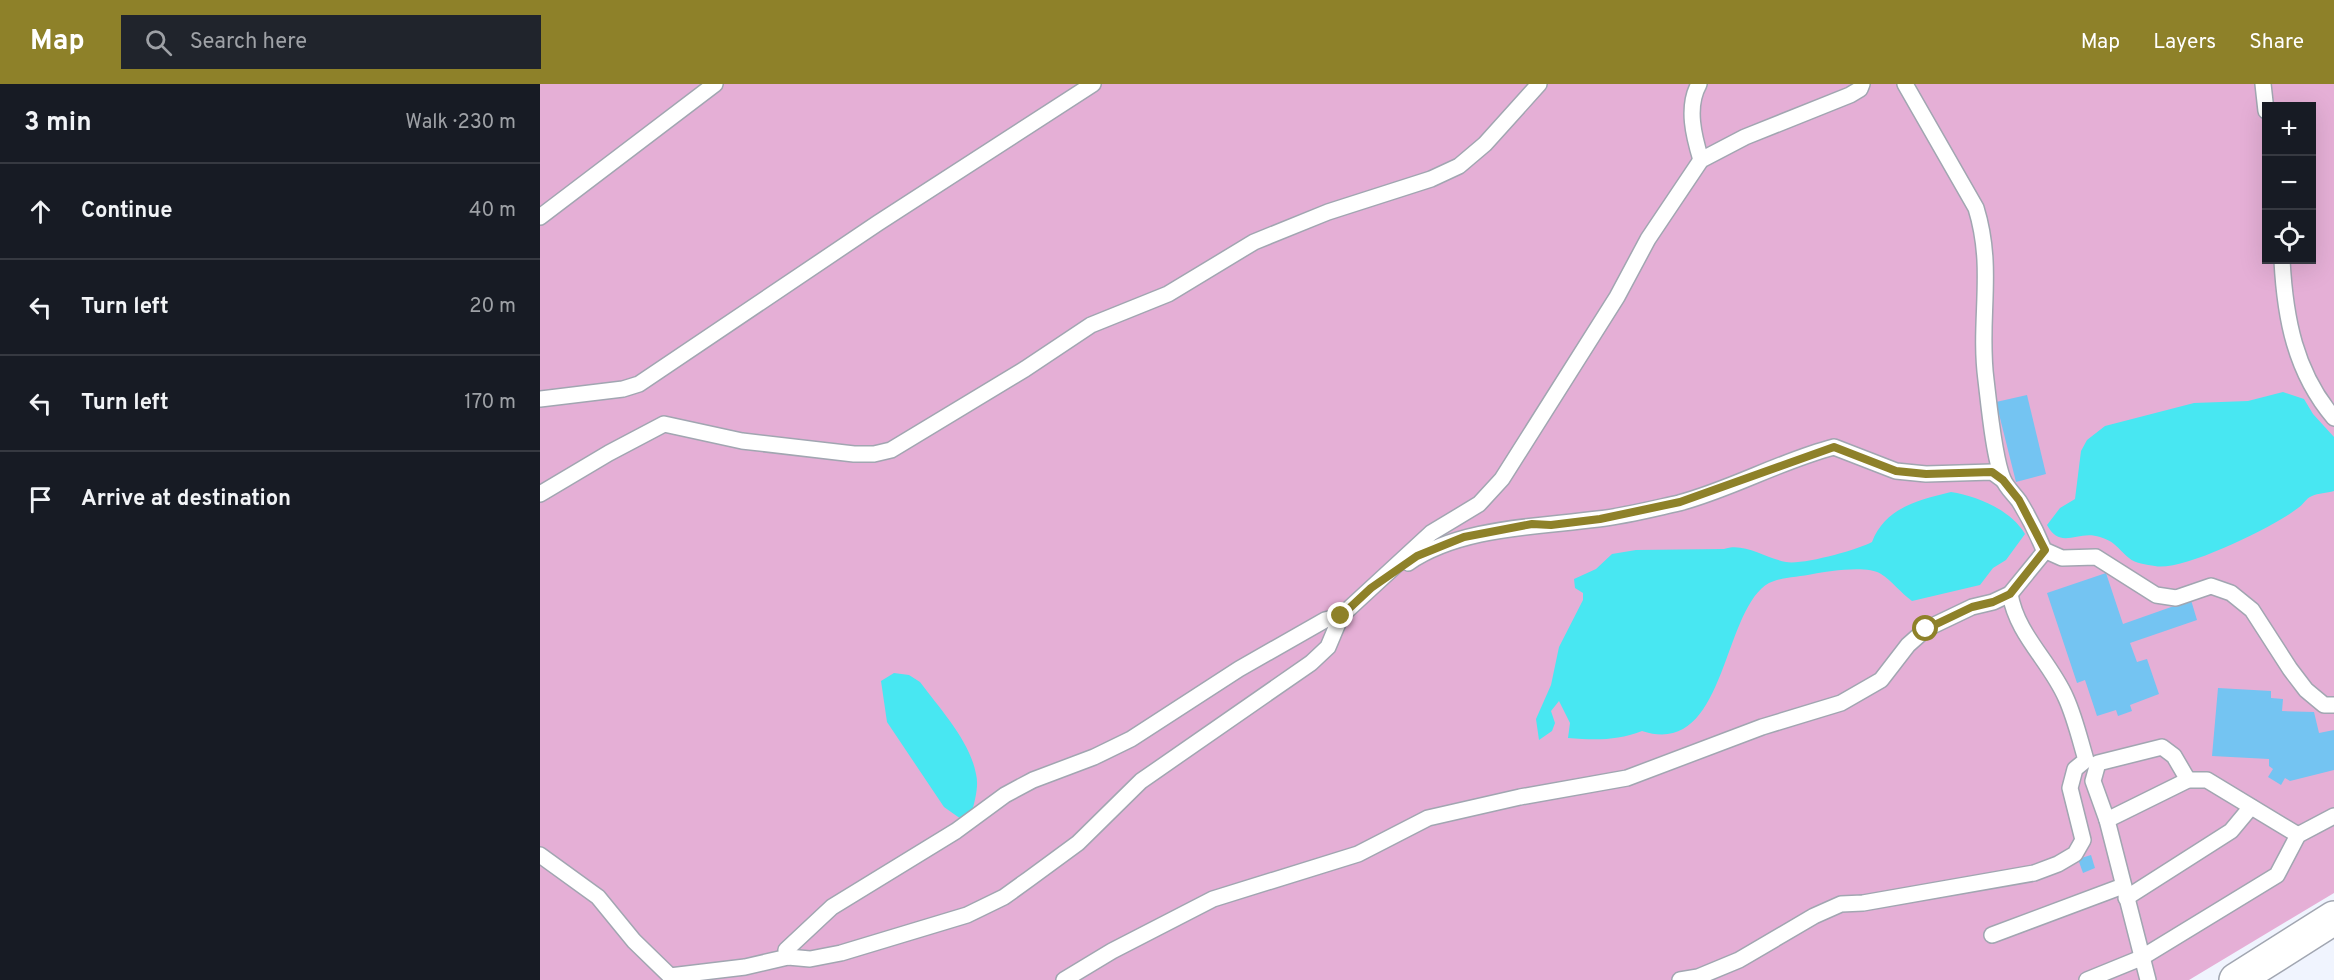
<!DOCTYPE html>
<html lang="en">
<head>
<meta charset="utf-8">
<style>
	:root { --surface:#171b24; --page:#20242c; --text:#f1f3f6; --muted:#9ea1a6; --line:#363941; --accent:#8e8129 }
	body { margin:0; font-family:Overpass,sans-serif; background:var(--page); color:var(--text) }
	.controls { position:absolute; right:18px; top:18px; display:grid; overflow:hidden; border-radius:0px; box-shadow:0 6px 24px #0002 }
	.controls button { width:54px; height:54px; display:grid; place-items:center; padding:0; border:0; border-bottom:2px solid var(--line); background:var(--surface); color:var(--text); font:30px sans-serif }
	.stop { position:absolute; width:18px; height:18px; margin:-14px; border:4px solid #8e8129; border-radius:50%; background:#fff }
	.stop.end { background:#8e8129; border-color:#fff; box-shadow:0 2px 6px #0008 }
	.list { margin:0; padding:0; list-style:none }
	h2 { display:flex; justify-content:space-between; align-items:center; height:78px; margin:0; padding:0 24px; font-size:26px }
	h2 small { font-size:20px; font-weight:400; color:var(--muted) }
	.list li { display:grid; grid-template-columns:39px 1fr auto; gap:18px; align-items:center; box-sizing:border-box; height:96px; padding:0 24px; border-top:2px solid var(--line) }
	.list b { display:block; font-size:22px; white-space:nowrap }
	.list em { font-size:20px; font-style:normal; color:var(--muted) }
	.icon { flex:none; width:33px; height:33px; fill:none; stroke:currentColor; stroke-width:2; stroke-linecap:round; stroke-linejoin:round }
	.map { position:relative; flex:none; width:1794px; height:896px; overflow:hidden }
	header { display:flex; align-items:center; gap:36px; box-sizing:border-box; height:84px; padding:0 30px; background:var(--accent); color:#fff }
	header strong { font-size:28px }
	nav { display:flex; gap:33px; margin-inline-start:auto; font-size:21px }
	.search { width:420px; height:54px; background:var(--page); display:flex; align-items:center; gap:15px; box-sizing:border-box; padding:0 21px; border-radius:0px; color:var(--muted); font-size:22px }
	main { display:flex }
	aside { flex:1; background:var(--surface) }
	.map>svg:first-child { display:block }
	.green { fill:#e5afd6; fill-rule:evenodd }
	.water { fill:#48e7f2 }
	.building { fill:#74c4f2 }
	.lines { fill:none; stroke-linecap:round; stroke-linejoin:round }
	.service-casing { stroke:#a1a6b1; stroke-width:18 }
	.secondary-casing { stroke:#a1a6b1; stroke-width:36 }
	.service { stroke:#fff; stroke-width:15 }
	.secondary { stroke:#fff; stroke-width:33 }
	.route { stroke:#8e8129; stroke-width:8 }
</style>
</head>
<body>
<header>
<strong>Map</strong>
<div class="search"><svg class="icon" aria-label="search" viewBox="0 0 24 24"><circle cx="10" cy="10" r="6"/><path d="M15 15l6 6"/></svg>Search here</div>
<nav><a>Map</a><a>Layers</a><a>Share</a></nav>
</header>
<main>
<aside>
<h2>3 min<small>Walk · 230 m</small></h2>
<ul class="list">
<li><svg class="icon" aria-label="ahead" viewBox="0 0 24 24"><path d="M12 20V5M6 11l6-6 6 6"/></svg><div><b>Continue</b></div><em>40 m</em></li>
<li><svg class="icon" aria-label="left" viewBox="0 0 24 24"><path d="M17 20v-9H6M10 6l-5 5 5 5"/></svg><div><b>Turn left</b></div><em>20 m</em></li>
<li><svg class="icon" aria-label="left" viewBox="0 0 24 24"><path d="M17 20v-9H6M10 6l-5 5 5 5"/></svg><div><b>Turn left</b></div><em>170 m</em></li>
<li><svg class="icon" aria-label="arrive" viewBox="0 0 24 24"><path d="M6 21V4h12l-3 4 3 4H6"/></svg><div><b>Arrive at destination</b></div></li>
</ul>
</aside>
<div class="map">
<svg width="1794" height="896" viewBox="0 0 1794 896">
	<rect width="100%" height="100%" fill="#f0f4fe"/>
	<path class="green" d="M0,0h1794v809l-145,87h-1649zM1726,22h46v154h-46z"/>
	<g class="water">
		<path d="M1743,308l21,7 9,15 21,23v54c-7,2 -16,2 -22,5 -6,2 -9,9 -14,12 -23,18 -116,64 -143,58 -8,-1 -21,-3 -26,-8 -12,-10 -13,-16 -29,-21 -22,-8 -39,14 -53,-12l13,-17 15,-9 6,-48 6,-11 18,-14 89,-23 54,-2z"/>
		<path d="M1411,408c26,4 60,18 74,42l-19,26 -13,8 -13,17 -68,16c-11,-8 -20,-20 -31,-27 -13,-9 -53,-3 -68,0 -13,3 -33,3 -44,9 -48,27 -42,176 -127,148 -26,10 -47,9 -74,7l2,-15 -11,-22 -8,10 4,12 -3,8 -13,9 -3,-21 15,-34 8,-38 24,-47v-7l-8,-5 -1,-9 22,-10 16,-15 24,-4 88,-1c20,-7 41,9 62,13 17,3 71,-12 86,-20 13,-34 46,-42 79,-50z"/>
		<path d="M354,589l15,2 11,7c20,27 50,59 56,92 3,12 -1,26 -4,38l-11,7 -17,-12 -57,-85 -6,-41z"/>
	</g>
	<g class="building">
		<polygon points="1487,311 1506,390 1476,398 1456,318"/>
		<polygon points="1566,489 1583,540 1651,516 1657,536 1590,559 1597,578 1607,575 1619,610 1590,621 1592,627 1578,632 1576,626 1557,632 1545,596 1537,599 1507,509"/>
		<polygon points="1678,604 1731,607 1731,614 1743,615 1742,627 1774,628 1779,649 1794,646 1794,686 1750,697 1745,694 1741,701 1728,693 1733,685 1729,682 1729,675 1672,672"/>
		<polygon points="1551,771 1555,784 1543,789 1538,775"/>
	</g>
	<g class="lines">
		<defs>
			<g id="service">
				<path d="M1159,0c-13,23 -5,53 2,76"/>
				<path d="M1365,0l71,124c19,61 2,112 10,172 3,25 8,78 17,99 3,8 11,15 16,22 10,16 18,32 25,49l18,8 34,-1 60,38 20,3 35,-12 20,7 21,17 38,59 16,21 18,15h10"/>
				<polyline points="1723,0 1726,27"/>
				<polyline points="0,133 175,0"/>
				<path d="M1742,176c3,58 13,112 52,158"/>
				<polyline points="0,315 83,305 99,300 338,139 553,0"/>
				<polyline points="0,410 69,369 124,340 202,357 314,370 334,370 351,366 485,285 551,241 628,210 714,158 788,128 891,95 919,82 945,60 999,0"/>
				<path d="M868,479c52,-36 129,-36 190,-44 27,-3 54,-10 81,-16 53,-14 101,-42 155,-56l62,24 30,3 66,-2 11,8"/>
				<polyline points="1567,736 1553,697 1558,679 1622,663 1634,672 1648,696"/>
				<polyline points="0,771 58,813 94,857 130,892"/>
				<polyline points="1586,814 1691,747 1711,723"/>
				<polyline points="1452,851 1583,802"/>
				<polyline points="248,873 246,866 292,823 416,747 465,711 493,696 554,673 591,655 699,585 785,536 801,532"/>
				<polyline points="133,896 130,892 205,883 248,873 270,875 301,869 427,831 464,813 489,795 538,759 601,697 771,579 788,563 801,532 891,449 939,420 962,395 1077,213 1108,155 1161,76 1205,53 1310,11 1320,5 1322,0"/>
				<polyline points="524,896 572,867 673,815 818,770 888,734 980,713 1087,694 1222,643 1301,619 1341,596 1368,561 1386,545 1432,523 1453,518 1470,510 1505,467"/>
				<path d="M1140,896l18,-3 41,-17 75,-44 27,-12 22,-1 171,-30 24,-9 17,-10 8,-14 -13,-52 5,-19 11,-9c-6,-20 -11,-42 -20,-62 -16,-37 -49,-63 -56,-104"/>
				<polyline points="1547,896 1601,874 1737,791 1758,751 1794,732"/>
				<polyline points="1608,896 1567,736 1648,696 1667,696 1758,751"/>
			</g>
			<polyline id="secondary" points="1696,896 1794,834"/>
		</defs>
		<use href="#service" class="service-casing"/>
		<use href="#secondary" class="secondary-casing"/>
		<use href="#service" class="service"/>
		<use href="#secondary" class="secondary"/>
	</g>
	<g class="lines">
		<polyline class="route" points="801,532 831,504 877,472 924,453 992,440 1011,441 1060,435 1140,418 1294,363 1356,387 1386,390 1452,388 1463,396 1479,416 1505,466 1470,510 1453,518 1432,523 1386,545"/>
	</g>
</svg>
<div class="controls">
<button>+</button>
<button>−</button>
<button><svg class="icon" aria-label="locate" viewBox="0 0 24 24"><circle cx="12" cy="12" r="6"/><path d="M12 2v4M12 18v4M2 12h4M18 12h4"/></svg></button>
</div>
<div class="stop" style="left:1386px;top:545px"></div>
<div class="stop end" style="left:801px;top:532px"></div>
</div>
</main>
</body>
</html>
